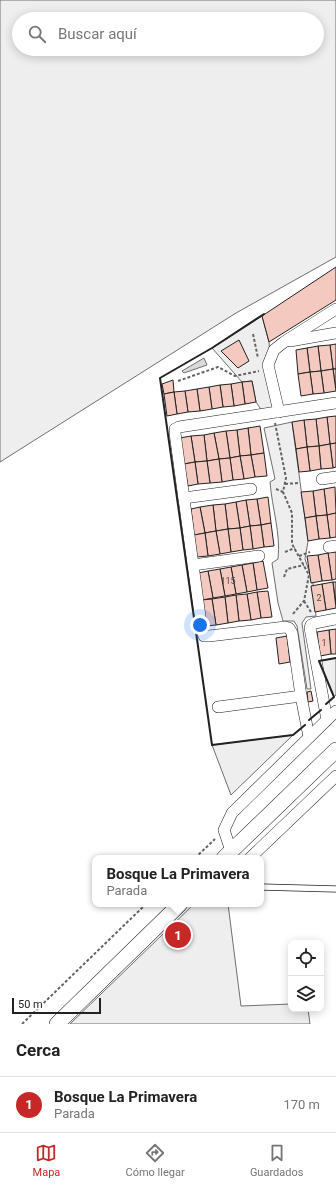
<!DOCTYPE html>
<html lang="es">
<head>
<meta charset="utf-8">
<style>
	:root { --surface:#fff; --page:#f6f6f6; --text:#222; --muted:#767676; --line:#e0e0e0; --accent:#c62828 }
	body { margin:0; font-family:Roboto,sans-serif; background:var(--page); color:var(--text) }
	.controls { position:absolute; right:12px; bottom:12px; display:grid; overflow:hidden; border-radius:8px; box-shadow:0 2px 10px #0003 }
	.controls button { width:36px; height:36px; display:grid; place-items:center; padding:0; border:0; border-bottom:1px solid var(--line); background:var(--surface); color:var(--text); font:20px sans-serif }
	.scale { position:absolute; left:12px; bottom:10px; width:89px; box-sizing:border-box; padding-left:4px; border:2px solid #222; border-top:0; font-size:11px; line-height:14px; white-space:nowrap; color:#222; -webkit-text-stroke:3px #fff; paint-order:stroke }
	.you { position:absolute; left:200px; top:625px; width:14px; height:14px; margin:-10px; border:3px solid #fff; border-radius:50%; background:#1a73e8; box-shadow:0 0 0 6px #1a73e833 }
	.badge { display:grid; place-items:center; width:26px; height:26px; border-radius:50%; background:var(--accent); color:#fff; font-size:13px; font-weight:700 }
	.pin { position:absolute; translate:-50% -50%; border:2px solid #fff; box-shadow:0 1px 4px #0006 }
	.popup { position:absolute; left:92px; top:855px; width:172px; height:52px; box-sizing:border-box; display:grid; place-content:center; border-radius:8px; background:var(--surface); filter:drop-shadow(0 1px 3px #0005); font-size:13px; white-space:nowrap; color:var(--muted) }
	.popup b { font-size:15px; color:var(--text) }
	.popup::after { content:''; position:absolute; left:50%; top:100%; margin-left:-8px; border:8px solid transparent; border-top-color:var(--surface) }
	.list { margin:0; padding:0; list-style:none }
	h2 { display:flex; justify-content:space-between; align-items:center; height:52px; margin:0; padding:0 16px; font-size:17px }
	h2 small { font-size:13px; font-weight:400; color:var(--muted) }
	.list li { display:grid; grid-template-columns:26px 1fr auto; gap:12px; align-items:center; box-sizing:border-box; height:56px; padding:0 16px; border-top:1px solid var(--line) }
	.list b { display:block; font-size:15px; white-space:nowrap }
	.list p { margin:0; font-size:13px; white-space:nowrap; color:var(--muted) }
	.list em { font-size:13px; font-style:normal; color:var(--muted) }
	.icon { flex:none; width:22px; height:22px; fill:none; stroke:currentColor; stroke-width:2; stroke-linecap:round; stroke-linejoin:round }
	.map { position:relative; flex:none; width:336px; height:1024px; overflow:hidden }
	.search { position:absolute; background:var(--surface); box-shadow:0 2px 10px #0003; left:12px; right:12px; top:12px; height:44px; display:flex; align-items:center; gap:10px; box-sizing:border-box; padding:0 14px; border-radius:22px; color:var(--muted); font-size:15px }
	.sheet { height:108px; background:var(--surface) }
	nav { display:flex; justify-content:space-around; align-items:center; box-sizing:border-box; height:56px; border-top:1px solid var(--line); background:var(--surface); font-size:11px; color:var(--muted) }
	nav a { display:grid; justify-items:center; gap:2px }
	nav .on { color:var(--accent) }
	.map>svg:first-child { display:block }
	.green { fill:#eee; stroke:#6f6f6f; fill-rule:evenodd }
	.water { fill:#d9d9d9; stroke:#6f6f6f }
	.building { fill:#f3c9c0; stroke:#222 }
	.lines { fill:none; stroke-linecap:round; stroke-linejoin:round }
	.lane-casing { stroke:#222; stroke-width:7 }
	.street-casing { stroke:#222; stroke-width:12 }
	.secondary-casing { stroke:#222; stroke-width:16 }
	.path { stroke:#646464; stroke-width:2; stroke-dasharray:3 2; stroke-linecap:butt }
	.lane { stroke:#fff; stroke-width:5.5 }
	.street { stroke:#fff; stroke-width:11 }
	.secondary { stroke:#fff; stroke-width:15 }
	.wall { stroke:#222; stroke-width:2 }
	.labels { text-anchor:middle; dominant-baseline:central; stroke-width:3; stroke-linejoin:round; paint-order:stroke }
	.number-label { font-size:9px; fill:#564c4a }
</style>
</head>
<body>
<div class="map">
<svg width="336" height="1024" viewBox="0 0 336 1024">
	<rect width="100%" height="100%" fill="#fff"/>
	<g class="green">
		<path d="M0,0h336v257l-100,56 -236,149zM19,19h298v30h-298z"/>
		<polygon points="262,316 269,342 273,413 264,414 256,402 252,381 242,382 212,348"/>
		<path d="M292,422l16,119 -3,18 8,24 3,33 -10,1 -4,6 9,66h-4l-10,-63 -3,-5h-11l-5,-18 -6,-40 6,-4c3,-25 -6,-51 -8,-77l5,-3 -11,-51z"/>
		<polygon points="336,658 336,695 334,697 319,661"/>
		<polygon points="293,735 231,795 212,745"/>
		<polygon points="194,904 228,904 241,1006 291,1004 291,1009 308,1009 310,1024 70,1024"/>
	</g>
	<polygon class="water" points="204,358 207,365 184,373 182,371"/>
	<g class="building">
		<polygon points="336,267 336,300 269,342 262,316"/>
		<polygon points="239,340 249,361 238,368 221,351"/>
		<polygon points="336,344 336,369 333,369 330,345"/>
		<polygon points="330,345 333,369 321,371 318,346"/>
		<polygon points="318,346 321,371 310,372 307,348"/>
		<polygon points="307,348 310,372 298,374 296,350"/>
		<polygon points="333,369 336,369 336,391"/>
		<polygon points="333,369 336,391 324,393 321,371"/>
		<polygon points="321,371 324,393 313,394 310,372"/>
		<polygon points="310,372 313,394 301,396 298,374"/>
		<polygon points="173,380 174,392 164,394 162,384"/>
		<polygon points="252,381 256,402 245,404 242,382"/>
		<polygon points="242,382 245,404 234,406 231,384"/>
		<polygon points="231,384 234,406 223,407 220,385"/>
		<polygon points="220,385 223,407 212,409 209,387"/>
		<polygon points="209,387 212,409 200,411 197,389"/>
		<polygon points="197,389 200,411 188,412 185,391"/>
		<polygon points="185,391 188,412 177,414 174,392"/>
		<polygon points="174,392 177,414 167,416 164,394"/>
		<polygon points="336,416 336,443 330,444 327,417"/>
		<polygon points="327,417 330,444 319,446 316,419"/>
		<polygon points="316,419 319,446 307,447 304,420"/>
		<polygon points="304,420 307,447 296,449 292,422"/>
		<polygon points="260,426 264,453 251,455 248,428"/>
		<polygon points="248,428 251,455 240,456 237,430"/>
		<polygon points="237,430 240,456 230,458 226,431"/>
		<polygon points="226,431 230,458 219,459 214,433"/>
		<polygon points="214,433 219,459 207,461 204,435"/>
		<polygon points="204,435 207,461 195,462 191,436"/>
		<polygon points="191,436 195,462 184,464 180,438"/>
		<polygon points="336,443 336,467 333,468 330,444"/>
		<polygon points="330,444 333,468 321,469 319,446"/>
		<polygon points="319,446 321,469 310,471 307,447"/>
		<polygon points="307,447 310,471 299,472 296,449"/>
		<polygon points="264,453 267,476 255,477 251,455"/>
		<polygon points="251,455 255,477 244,479 240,456"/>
		<polygon points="240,456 244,479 233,480 230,458"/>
		<polygon points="230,458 233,480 222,482 219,459"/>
		<polygon points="219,459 222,482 210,483 207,461"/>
		<polygon points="207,461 210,483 198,484 195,462"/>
		<polygon points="195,462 198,484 188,486 184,464"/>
		<polygon points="335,487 336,513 327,515 324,489"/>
		<polygon points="324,489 327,515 316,516 313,491"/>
		<polygon points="313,491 316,516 305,518 301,492"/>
		<polygon points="268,497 271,523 261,525 257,499"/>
		<polygon points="257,499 261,525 250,526 246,500"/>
		<polygon points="246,500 250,526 240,528 236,502"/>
		<polygon points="236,502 240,528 228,529 225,504"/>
		<polygon points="225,504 228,529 216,531 213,505"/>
		<polygon points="213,505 216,531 205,533 200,507"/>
		<polygon points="200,507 205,533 194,535 191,509"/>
		<polygon points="336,513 336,537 330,538 327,515"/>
		<polygon points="327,515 330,538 319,539 316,516"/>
		<polygon points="316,516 319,539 308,541 305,518"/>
		<polygon points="271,523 274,546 264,547 261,525"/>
		<polygon points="261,525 264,547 253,549 250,526"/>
		<polygon points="250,526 253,549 243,550 240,528"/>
		<polygon points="240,528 243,550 231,552 228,529"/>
		<polygon points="228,529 231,552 220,554 216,531"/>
		<polygon points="216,531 220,554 208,556 205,533"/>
		<polygon points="205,533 208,556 197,557 194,535"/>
		<polygon points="336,552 336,579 332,580 328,553"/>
		<polygon points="328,553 332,580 322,581 318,555"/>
		<polygon points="318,555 322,581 311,583 307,556"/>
		<polygon points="263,561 268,588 257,590 253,563"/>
		<polygon points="253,563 257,590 247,592 242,565"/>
		<polygon points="242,565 247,592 236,594 231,567"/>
		<polygon points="231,567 236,594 225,596 220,569"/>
		<polygon points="220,569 225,596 213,598 208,571"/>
		<polygon points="208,571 213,598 202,600 198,573"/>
		<polygon points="333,582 336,608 326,610 322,584"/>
		<polygon points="333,582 336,582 336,603"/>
		<polygon points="322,584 326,610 315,612 311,586"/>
		<polygon points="268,591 272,617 261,618 257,592"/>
		<polygon points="257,592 261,618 251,620 247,594"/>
		<polygon points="247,594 251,620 239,621 236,595"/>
		<polygon points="236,595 239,621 228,623 225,597"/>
		<polygon points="225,597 228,623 216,625 212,599"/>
		<polygon points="212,599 216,625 206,626 202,600"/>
		<polygon points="336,629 336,654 331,654 329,630"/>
		<polygon points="329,630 331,654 320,656 317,632"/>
		<polygon points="287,636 290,662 279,664 276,638"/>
		<polygon points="311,691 313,701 308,702 307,692"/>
	</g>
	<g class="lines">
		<defs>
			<polyline id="lane" points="261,887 336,889"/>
			<g id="street">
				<polyline points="290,341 336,333"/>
				<polyline points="279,412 268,365 274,350 284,342 336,309"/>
				<polyline points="322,479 336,477"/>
				<polyline points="184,498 251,489"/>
				<polyline points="329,547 336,546"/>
				<polyline points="193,565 259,556"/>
				<polyline points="218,707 301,696"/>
				<polyline points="327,720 310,628 311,625 315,623 336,619"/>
				<polyline points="309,737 301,696 292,633 289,628 285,627 209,636 204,636 202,631 175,433 175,429 179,427 336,403"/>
				<polyline points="231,851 224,830 232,813 336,711"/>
				<polyline points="250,858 336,776"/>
			</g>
			<g id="secondary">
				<polyline points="224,858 336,750"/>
				<polyline points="57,1024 180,904"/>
			</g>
		</defs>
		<use href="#lane" class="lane-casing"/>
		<use href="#street" class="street-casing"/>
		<use href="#secondary" class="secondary-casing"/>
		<g class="path">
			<polyline points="253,334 258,358"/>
			<polyline points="178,381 218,367 235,376 259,371"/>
			<polyline points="275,423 286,478 283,492 292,513 292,544 309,575 304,601 292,615"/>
			<polyline points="285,484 298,483"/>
			<polyline points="276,489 283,492"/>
			<polyline points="285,552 295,548"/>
			<polyline points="299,556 310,552"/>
			<polyline points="284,577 287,569 304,565"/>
			<polyline points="304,601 311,612"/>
			<polyline points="195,858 215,839"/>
			<polyline points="22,1024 146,904"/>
		</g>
		<use href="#lane" class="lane"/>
		<use href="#street" class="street"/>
		<use href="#secondary" class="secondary"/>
		<g class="wall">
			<polyline points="264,314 212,348 160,378 212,745 293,735 305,725"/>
			<polyline points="326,704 334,697 319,661 336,658"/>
			<polyline points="309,720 321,710"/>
		</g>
	</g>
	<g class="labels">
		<g class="number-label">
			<text x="228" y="581">115</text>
			<text x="319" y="598">2</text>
			<text x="324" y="643">1</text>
		</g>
	</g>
</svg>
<div class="controls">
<button><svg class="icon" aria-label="locate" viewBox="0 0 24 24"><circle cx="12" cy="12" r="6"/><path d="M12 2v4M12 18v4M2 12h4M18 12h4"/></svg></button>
<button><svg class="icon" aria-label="layers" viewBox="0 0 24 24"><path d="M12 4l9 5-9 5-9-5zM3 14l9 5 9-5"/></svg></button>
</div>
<div class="scale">50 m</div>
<div class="you"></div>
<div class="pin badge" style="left:178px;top:935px">1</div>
<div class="popup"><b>Bosque La Primavera</b>Parada</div>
<div class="search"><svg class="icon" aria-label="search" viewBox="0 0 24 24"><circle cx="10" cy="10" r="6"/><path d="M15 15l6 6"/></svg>Buscar aquí</div>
</div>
<section class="sheet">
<h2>Cerca<small></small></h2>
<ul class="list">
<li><span class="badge">1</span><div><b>Bosque La Primavera</b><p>Parada</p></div><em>170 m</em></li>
</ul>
</section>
<nav>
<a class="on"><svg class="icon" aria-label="map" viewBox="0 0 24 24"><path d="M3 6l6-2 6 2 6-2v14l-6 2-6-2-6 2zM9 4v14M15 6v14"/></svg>Mapa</a>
<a><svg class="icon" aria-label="directions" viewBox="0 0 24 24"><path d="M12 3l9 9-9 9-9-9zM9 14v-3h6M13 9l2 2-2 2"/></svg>Cómo llegar</a>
<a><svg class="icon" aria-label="saved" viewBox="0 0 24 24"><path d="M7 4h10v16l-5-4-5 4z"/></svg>Guardados</a>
</nav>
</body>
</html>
